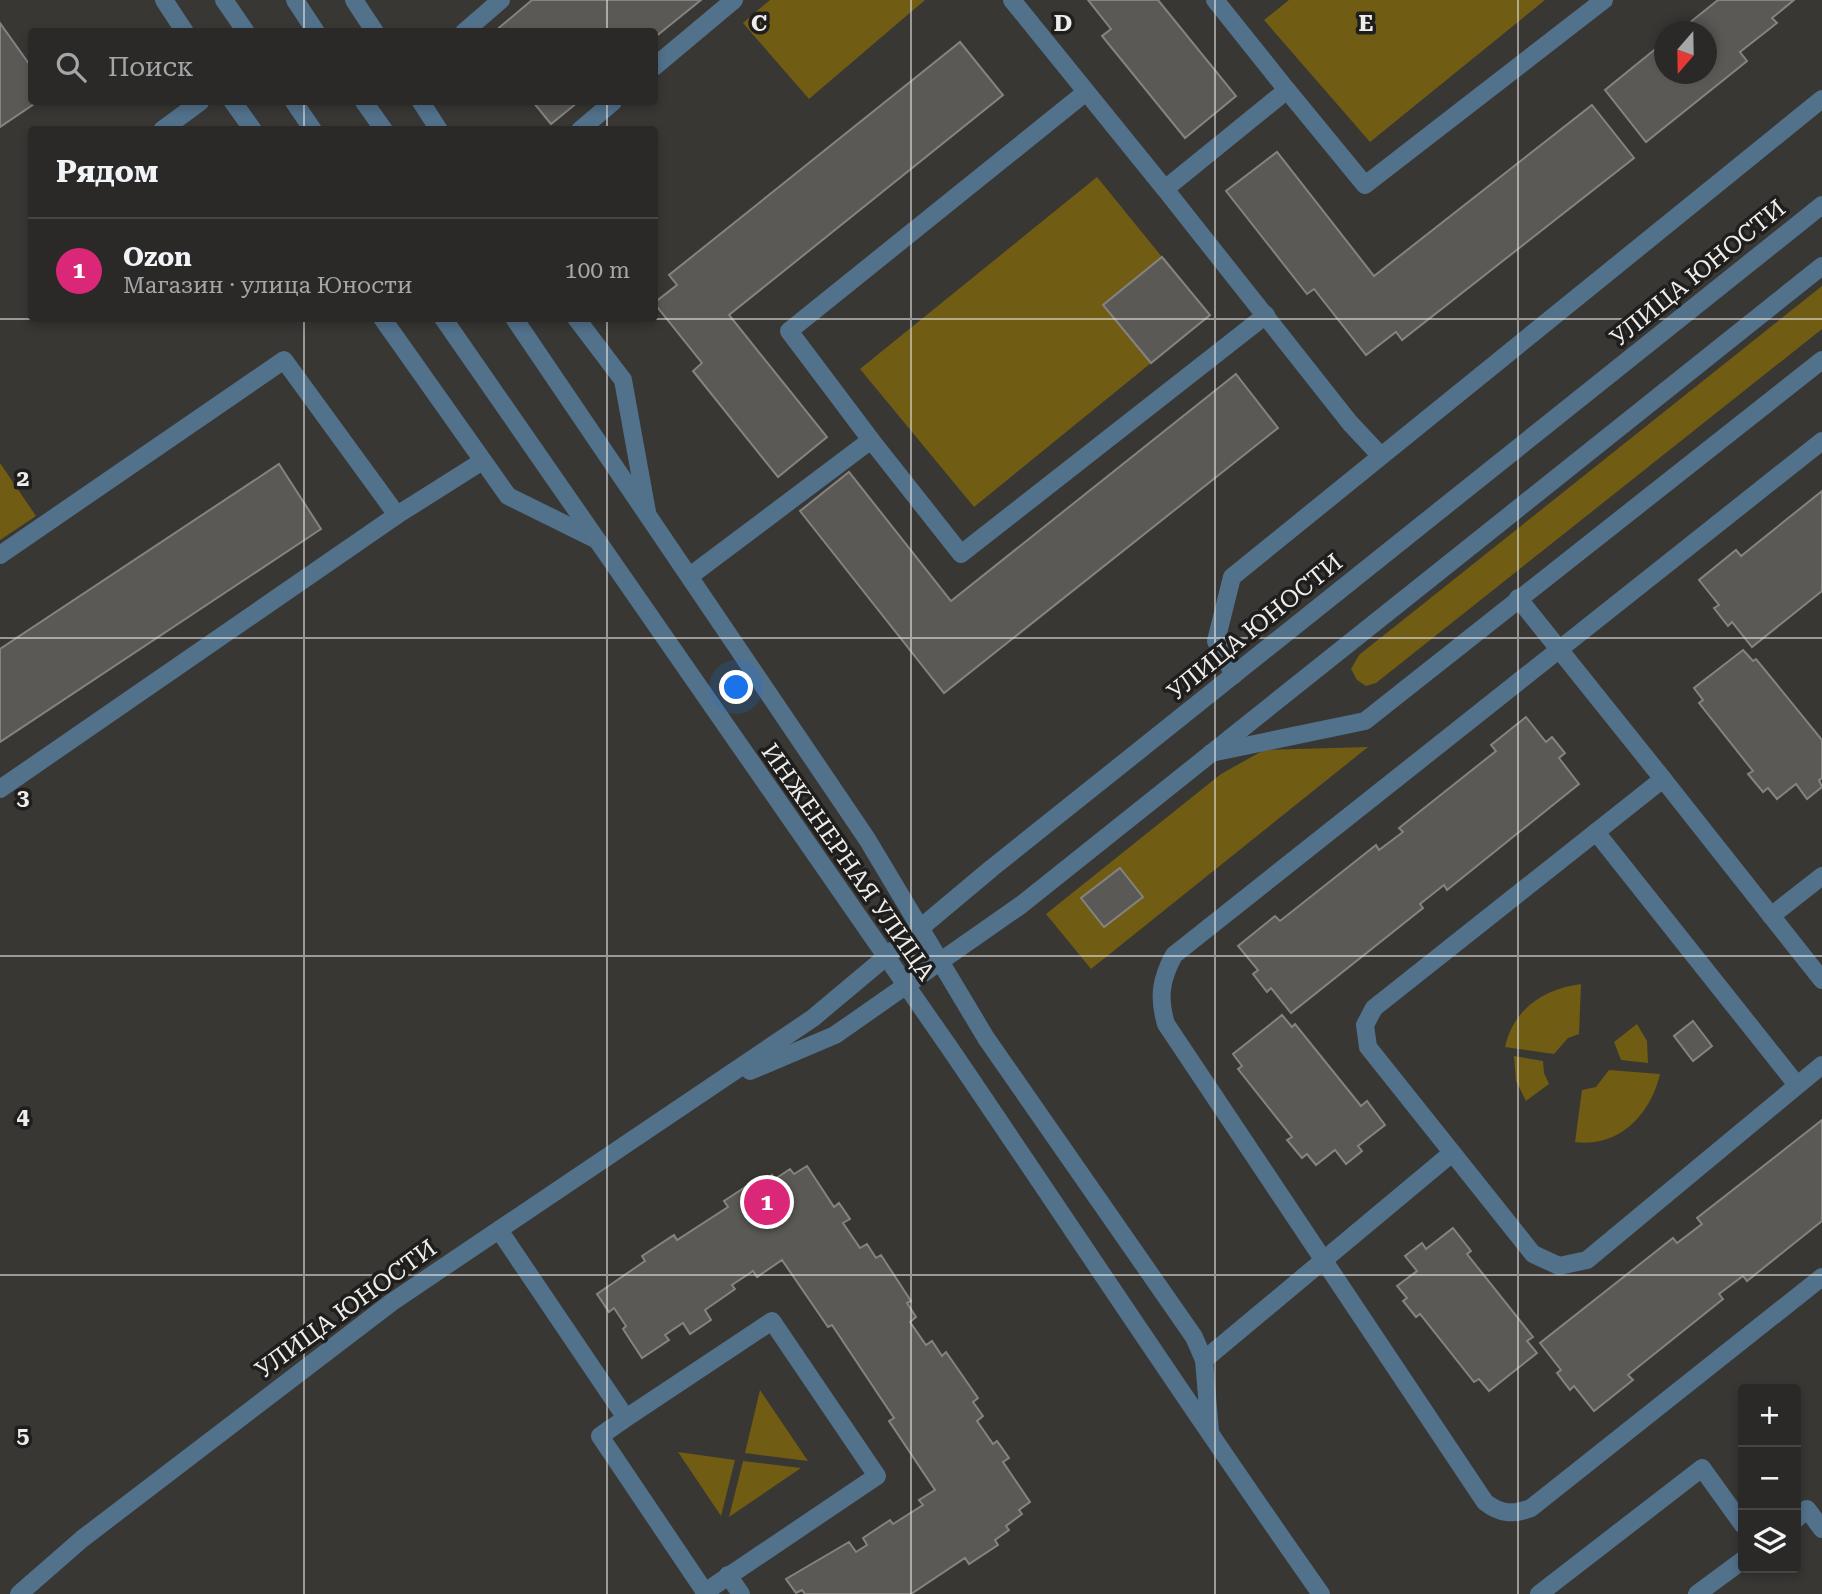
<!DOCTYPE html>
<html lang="ru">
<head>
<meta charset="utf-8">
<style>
	:root { --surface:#2a2927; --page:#363533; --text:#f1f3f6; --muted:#a5a6a7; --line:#464544; --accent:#db2777 }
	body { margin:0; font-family:"Roboto Serif",serif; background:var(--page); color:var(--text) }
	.controls { position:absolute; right:21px; bottom:21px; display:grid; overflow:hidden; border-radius:7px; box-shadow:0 4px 10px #0003 }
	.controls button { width:63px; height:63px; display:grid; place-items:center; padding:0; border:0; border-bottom:2px solid var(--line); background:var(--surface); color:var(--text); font:35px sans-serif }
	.compass { position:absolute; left:1654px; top:21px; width:63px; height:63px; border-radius:50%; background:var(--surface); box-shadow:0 4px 10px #0003; rotate:200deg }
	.you { position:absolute; left:737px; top:688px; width:24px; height:24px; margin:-18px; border:5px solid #fff; border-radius:50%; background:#1a73e8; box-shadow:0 0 0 10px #1a73e833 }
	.badge { display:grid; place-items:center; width:46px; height:46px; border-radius:50%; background:var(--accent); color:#fff; font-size:23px; font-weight:700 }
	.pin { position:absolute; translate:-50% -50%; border:4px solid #fff; box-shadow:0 2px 7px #0006 }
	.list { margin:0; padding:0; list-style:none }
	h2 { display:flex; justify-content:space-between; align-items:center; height:91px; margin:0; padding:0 28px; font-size:30px }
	h2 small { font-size:23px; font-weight:400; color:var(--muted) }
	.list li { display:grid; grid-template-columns:46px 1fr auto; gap:21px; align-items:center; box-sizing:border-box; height:105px; padding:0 28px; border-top:2px solid var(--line) }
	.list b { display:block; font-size:26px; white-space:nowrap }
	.list p { margin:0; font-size:23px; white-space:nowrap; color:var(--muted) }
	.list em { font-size:23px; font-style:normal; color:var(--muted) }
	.icon { flex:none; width:38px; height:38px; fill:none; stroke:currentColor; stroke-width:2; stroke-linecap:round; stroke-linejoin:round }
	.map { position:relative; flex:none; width:1822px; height:1594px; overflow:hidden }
	.search { position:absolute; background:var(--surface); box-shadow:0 4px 10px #0003; left:28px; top:28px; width:630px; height:77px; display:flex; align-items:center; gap:18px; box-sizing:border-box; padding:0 24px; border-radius:7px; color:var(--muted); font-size:26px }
	.panel { position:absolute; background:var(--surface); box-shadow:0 4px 10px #0003; left:28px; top:126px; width:630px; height:196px; border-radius:7px }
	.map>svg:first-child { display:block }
	.green { fill:#705c12 }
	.building { fill:#5a5956; stroke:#848380; stroke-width:2 }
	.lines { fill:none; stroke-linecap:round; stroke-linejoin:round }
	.lane { stroke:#52718b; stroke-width:18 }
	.street { stroke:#52718b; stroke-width:18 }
	.grid { fill:none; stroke:#ededeb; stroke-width:2; stroke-opacity:0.55 }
	.labels { text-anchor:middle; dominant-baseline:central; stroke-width:7; stroke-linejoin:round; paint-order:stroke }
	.street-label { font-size:24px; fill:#ededeb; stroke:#1f1e1d }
	.grid-label { font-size:23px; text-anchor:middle; font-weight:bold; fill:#ededeb; stroke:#1f1e1d; stroke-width:7; stroke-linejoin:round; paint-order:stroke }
</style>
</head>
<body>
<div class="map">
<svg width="1822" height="1594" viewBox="0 0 1822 1594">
	<rect width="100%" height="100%" fill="#383734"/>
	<g class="green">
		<polygon points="770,0 925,0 809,99 743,23"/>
		<polygon points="1289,0 1545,0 1370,142 1264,20"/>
		<polygon points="1097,177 1162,257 1104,305 1151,363 974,507 860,369"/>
		<polygon points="1822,286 1822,329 1376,683 1366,686 1357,680 1351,669 1359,655"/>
		<polygon points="0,463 36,516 0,540"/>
		<polygon points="1368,747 1091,969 1046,914 1221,774 1264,750"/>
		<path d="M1581,984l-2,50 -11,4 -14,16 -49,-7c9,-39 39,-58 76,-63z"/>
		<polygon points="1637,1024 1647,1041 1648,1063 1621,1060 1614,1042"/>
		<polygon points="1514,1056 1543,1061 1544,1073 1549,1084 1526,1101 1516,1081"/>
		<path d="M1609,1070l51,4c-9,40 -41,74 -85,68l7,-52 14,-3z"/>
		<polygon points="760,1390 808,1461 745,1453"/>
		<polygon points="678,1452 735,1460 721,1516"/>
		<polygon points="743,1461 801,1468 729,1517"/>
	</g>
	<g class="building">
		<polygon points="532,0 701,0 654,38 654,32 494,32"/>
		<polygon points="1088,0 1158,0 1236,96 1185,138 1102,36 1111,29"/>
		<polygon points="1718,0 1794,0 1772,18 1777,23 1740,52 1747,61 1646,142 1605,90 1664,42 1664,74 1706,74 1706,32 1678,32"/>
		<polygon points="0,23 32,68 32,102 37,102 0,127"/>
		<polygon points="960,42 1003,95 729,315 827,437 778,477 693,371 702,363 654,303 677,285 669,275"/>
		<polygon points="533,102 578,102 551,124"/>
		<polygon points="1592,105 1634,158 1402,340 1396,332 1366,355 1314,289 1307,294 1226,191 1277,152 1374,276"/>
		<polygon points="1162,257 1210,315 1151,363 1103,305"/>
		<polygon points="1236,374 1278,428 944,693 800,511 849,472 951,601"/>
		<polygon points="279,464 321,529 0,742 0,649"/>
		<polygon points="1822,491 1822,591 1752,647 1732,622 1728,626 1714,608 1719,605 1699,580 1736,550 1741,556"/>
		<polygon points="1743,650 1753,661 1756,659 1822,740 1822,778 1819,780 1822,787 1807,799 1796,784 1777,799 1768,788 1763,792 1748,774 1753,771 1699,703 1703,700 1694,688"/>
		<polygon points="1526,717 1546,742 1552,737 1565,753 1559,758 1579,784 1447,890 1444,885 1420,904 1423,908 1291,1013 1271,988 1267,992 1253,974 1258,970 1238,946 1275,916 1280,921 1376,845 1379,850 1403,832 1399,828 1496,751 1491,745"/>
		<polygon points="1120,868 1143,897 1104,927 1081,898"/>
		<polygon points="1282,1015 1292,1027 1295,1024 1361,1106 1367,1101 1385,1125 1358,1146 1362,1151 1346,1164 1335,1150 1316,1165 1307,1154 1302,1158 1287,1140 1292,1137 1238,1069 1242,1066 1233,1054"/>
		<polygon points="1693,1021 1712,1046 1693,1061 1674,1036"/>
		<polygon points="1822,1120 1822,1221 1747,1281 1743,1276 1719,1294 1723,1299 1628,1375 1633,1380 1594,1411 1574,1386 1570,1390 1557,1373 1561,1370 1540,1343 1673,1238 1677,1243 1702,1224 1697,1218"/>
		<polygon points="807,1166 834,1207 839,1203 850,1219 843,1223 860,1248 867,1244 876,1258 881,1255 911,1301 907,1303 916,1317 910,1322 926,1345 932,1341 942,1356 946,1352 978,1398 973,1402 983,1416 977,1421 993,1444 997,1441 1009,1458 1003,1462 1030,1502 1019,1510 1022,1514 1006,1526 1009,1530 995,1540 998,1545 969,1564 965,1558 911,1594 805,1594 802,1590 796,1593 786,1579 849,1542 856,1552 867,1545 863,1538 890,1520 893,1524 923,1505 919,1500 935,1490 889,1421 894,1418 832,1325 828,1327 782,1260 757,1277 753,1271 732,1285 735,1289 705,1310 711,1320 690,1334 683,1323 665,1335 669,1340 642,1358 623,1329 626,1326 614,1308 609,1312 597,1294 645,1261 642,1256 674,1235 677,1240 728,1207 724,1201 756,1180 759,1185 772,1175 775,1179 790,1169 794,1174"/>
		<polygon points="1453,1228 1471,1251 1467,1254 1533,1337 1527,1341 1537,1353 1489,1391 1479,1379 1474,1382 1420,1314 1416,1317 1403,1301 1407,1298 1397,1286 1417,1271 1405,1256 1422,1243 1426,1249"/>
	</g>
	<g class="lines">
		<g class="lane">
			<polyline points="164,0 185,32"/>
			<polyline points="354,0 375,32"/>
			<polyline points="1012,0 1165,189"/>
			<polyline points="1215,0 1287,90"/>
			<polyline points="464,32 501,0"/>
			<polyline points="654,67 734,0"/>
			<polyline points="233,102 253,130"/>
			<polyline points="421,102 439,130"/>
			<polyline points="162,130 200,102"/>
			<polyline points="580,130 613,102"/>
			<polyline points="382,318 508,496 597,540"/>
			<polyline points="576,318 623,380 647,512"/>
			<polyline points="871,440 789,331 1086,92"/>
			<path d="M1822,441l-648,514c-13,24 -16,42 -8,69l319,478c15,12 28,13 46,6l291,-231"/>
			<polyline points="1380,455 1350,423 1165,189 1287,90 1365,185 1604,0"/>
			<polyline points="0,555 284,360 397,515"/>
			<polyline points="690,576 871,440 961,554 1266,315"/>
			<polyline points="1518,598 1663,779 1374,1008 1365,1025 1368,1047 1533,1254 1559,1266 1587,1260 1822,1065"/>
			<polyline points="1234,675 1216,641 1232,577 1822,99"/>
			<polyline points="1211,753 1365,721 1822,360"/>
			<polyline points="1663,779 1822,980"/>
			<polyline points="0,789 397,515 481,462"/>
			<polyline points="1596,832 1797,1085"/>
			<polyline points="1771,916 1822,876"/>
			<polyline points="499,1230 626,1418 772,1321 877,1476 705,1592 600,1436 626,1418"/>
			<polyline points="1204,1360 1452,1153"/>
			<polyline points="1796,1519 1807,1509 1822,1529"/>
			<polyline points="728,1575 741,1594"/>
			<polyline points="1539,1594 1702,1468 1743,1525"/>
			<polyline points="1697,1594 1743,1560"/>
		</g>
		<g class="street">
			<polyline points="224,0 246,32"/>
			<polyline points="295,0 316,32"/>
			<polyline points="294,102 313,130"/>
			<polyline points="364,102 384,130"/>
			<path d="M443,318c168,244 338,486 506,729 124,182 245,367 372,547"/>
			<polyline points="514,318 867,839 986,1038 1194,1337 1204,1360 1210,1432"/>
			<polyline points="750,1071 835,1035 1021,905 1822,266"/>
			<polyline points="19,1594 82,1539 392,1302 813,1018 992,868 1822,205"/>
		</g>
	</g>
	<path class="grid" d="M304,0v32M607,0v32M911,0v1594M1215,0v1594M1518,0v1594M304,102v28M607,102v28M304,318v1276M607,318v1276M0,319h1822M0,638h1822M0,956h1822M0,1275h1822"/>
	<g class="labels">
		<g class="street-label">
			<text transform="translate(1698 273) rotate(-39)">УЛИЦА ЮНОСТИ</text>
			<text transform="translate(1255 627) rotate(-39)">УЛИЦА ЮНОСТИ</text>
			<text transform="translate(848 862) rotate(55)">ИНЖЕНЕРНАЯ УЛИЦА</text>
			<text transform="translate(346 1309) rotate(-36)">УЛИЦА ЮНОСТИ</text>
		</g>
	</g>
	<g class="grid-label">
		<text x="759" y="31">C</text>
		<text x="1063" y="31">D</text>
		<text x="1366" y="31">E</text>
		<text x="23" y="486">2</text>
		<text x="23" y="805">3</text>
		<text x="23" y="1124">4</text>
		<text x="23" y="1443">5</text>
	</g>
</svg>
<div class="controls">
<button>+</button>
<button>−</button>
<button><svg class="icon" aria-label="layers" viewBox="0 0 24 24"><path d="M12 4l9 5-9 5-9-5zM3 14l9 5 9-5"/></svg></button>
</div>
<svg class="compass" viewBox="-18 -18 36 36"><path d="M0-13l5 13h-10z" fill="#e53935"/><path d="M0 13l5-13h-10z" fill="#a5a6a7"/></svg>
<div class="you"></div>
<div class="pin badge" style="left:767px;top:1202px">1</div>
<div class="search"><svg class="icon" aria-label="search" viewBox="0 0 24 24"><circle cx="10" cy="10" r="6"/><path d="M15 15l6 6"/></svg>Поиск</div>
<section class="panel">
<h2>Рядом<small></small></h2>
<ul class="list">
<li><span class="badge">1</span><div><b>Ozon</b><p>Магазин · улица Юности</p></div><em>100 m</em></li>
</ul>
</section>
</div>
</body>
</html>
